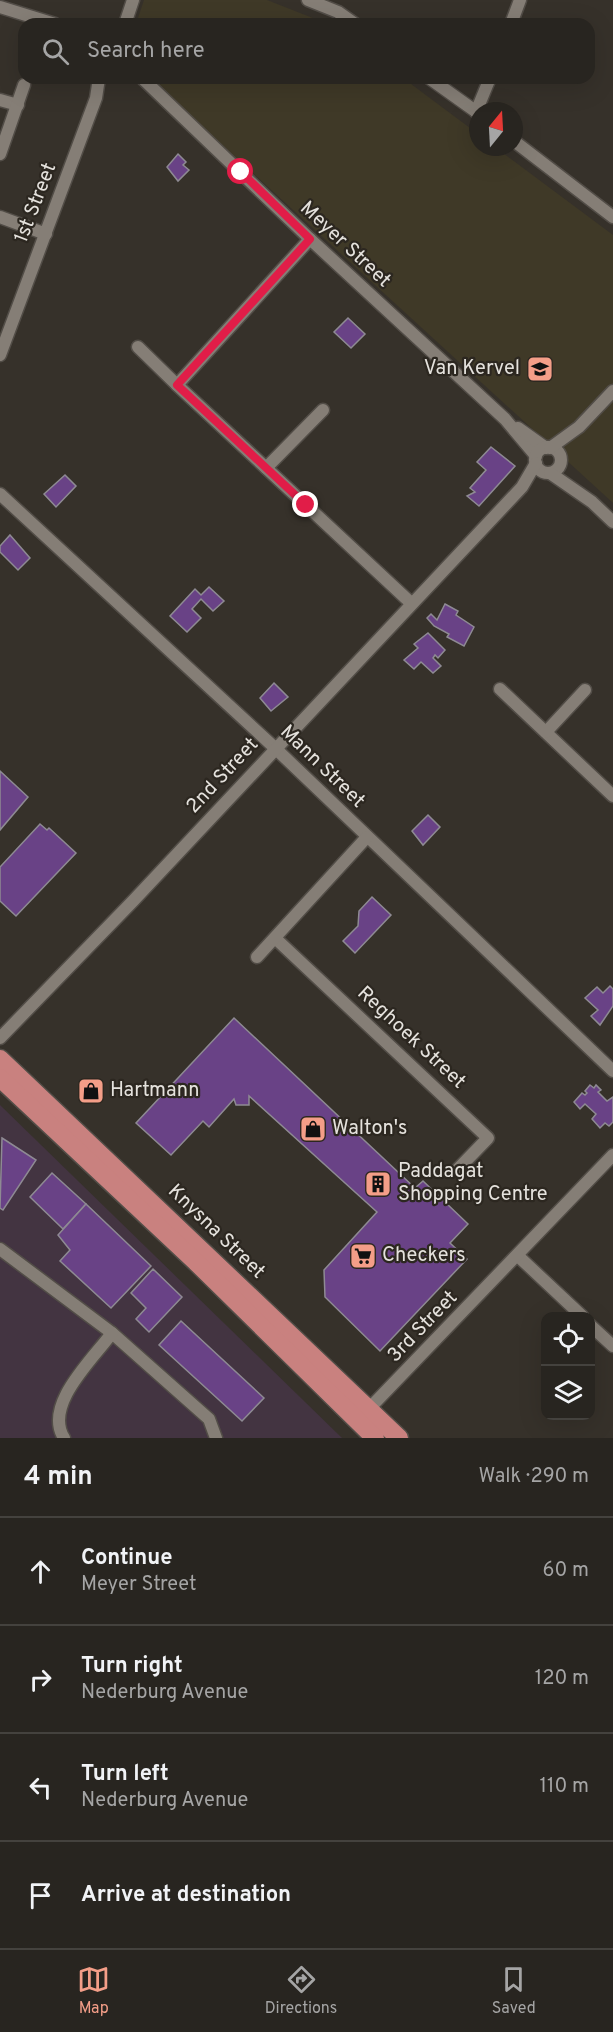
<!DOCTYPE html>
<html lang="en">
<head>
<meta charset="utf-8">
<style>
	:root { --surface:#282520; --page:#302d29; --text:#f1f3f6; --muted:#a5a5a5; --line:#44423e; --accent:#f49e88 }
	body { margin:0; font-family:Overpass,sans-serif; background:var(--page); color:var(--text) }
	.controls { position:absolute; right:18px; bottom:18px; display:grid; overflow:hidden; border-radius:12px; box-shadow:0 6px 24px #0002 }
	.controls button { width:54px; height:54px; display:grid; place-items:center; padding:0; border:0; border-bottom:2px solid var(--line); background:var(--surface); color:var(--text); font:30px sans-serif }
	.compass { position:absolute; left:469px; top:102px; width:54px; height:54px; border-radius:50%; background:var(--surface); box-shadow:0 6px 24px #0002; rotate:18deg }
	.stop { position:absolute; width:18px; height:18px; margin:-14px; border:4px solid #e11d48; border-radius:50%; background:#fff }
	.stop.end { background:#e11d48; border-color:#fff; box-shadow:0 2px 6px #0008 }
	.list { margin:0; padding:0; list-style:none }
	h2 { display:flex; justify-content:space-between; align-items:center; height:78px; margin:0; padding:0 24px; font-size:26px }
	h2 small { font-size:20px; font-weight:400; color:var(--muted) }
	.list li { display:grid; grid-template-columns:39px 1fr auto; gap:18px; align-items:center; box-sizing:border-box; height:108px; padding:0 24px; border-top:2px solid var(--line) }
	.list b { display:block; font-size:22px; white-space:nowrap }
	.list p { margin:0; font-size:20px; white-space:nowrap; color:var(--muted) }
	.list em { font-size:20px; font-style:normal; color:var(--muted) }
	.icon { flex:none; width:33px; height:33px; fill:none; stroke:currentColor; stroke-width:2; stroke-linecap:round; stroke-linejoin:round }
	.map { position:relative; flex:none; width:613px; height:1438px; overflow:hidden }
	.search { position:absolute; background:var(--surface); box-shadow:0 6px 24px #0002; left:18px; right:18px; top:18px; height:66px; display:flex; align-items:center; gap:15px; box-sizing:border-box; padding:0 21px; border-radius:18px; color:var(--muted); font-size:22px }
	.sheet { height:510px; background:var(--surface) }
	nav { display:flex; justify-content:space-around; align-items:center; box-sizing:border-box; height:84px; border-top:2px solid var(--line); background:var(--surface); font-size:16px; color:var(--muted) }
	nav a { display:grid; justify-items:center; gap:3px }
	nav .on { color:var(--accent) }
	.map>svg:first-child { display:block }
	.industrial { fill:#433441 }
	.education { fill:#3f3927 }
	.building { fill:#694286; stroke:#8e8a93; stroke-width:1.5 }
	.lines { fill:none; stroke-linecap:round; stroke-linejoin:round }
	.minor-casing { stroke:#524d47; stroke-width:15 }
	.highway-casing { stroke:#524d47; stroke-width:21 }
	.minor { stroke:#857e76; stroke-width:12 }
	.highway { stroke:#c9817f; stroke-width:18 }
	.route { stroke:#e11d48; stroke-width:8 }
	.labels { text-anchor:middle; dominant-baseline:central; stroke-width:4.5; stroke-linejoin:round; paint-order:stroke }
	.street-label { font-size:20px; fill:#e5e2dd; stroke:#2c2720 }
	.poi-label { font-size:20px; fill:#e5e2dd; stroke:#2c2720; text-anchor:start }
</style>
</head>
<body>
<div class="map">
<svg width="613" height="1438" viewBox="0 0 613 1438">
	<rect width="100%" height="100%" fill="#36312a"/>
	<polygon class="industrial" points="0,1105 342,1438 0,1438"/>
	<g class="education">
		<polygon points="144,0 267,0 328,24 136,24"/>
		<polygon points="149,78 403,78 478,134 478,147 495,147 613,235 613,503"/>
	</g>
	<g class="building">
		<polygon points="178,154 186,162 183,165 189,170 178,181 167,167"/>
		<polygon points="348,318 365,334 351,348 334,332"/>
		<polygon points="491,447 515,466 479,506 467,496 475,492 470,488 486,470 477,462"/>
		<polygon points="65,475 76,486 56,507 44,494"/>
		<polygon points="10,535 30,558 18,570 0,552 0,546"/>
		<polygon points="209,587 224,601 213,611 201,599 192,609 201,618 187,632 170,616 195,589 201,595"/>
		<polygon points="445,604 458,611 456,615 474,627 464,646 447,637 449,634 434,626 427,618 431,614 437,620"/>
		<polygon points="428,633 445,650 438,658 435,655 433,658 441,666 433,673 421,662 414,669 404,660 418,648 414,644"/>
		<polygon points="274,683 288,697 271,711 260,698"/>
		<polygon points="0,771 28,797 0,830"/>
		<polygon points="428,815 440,827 423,845 412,831"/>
		<polygon points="40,824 47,830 49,828 76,853 16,916 0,901 0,867"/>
		<polygon points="372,897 391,915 355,953 343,941 358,926 359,911"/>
		<polygon points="610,986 613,989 613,1006 600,1025 591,1016 598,1010 585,998 597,987 603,993"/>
		<polygon points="234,1018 415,1188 423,1181 468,1224 450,1243 467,1259 380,1351 325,1297 324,1270 377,1212 249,1096 249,1105 236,1105 234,1099 209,1127 203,1121 171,1155 136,1123"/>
		<polygon points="590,1085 594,1088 596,1085 601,1090 598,1092 607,1101 613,1097 613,1122 609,1126 605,1123 600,1128 592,1119 596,1114 585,1104 580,1109 574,1102 582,1093 585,1095 587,1093 585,1091"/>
		<polygon points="2,1138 36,1160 3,1210 0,1208"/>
		<polygon points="52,1173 86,1204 63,1229 30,1197"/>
		<polygon points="86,1204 151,1266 111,1308 60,1261 70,1250 58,1235"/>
		<polygon points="153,1269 182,1297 149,1332 136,1319 146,1308 131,1293"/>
		<polygon points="181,1321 264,1398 242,1421 159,1345"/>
	</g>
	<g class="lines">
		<defs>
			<g id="minor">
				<polyline points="308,0 338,12 355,24"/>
				<polyline points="0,7 55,24"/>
				<polyline points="125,24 133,0"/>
				<polyline points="511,24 520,0"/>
				<polyline points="142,78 310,239 505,419 536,456"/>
				<polyline points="429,78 478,113"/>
				<polyline points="0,100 18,105"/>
				<polyline points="476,112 490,78"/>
				<polyline points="514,141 613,217"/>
				<polyline points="0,154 24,85"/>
				<polyline points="0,217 46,234"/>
				<polyline points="310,239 177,385 411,603"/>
				<polyline points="138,347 177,385"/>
				<polyline points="0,355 96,98 99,78"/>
				<polyline points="518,428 546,448"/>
				<circle cx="548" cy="460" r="13"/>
				<polyline points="550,448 579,427 613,391"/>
				<polyline points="266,468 323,410"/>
				<polyline points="550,473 592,502 613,522"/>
				<polyline points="0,494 275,748 613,1071"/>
				<polyline points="500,689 613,796"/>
				<polyline points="546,732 585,690"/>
				<polyline points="275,938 488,1138 458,1169"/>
				<polyline points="257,957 367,837"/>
				<polyline points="0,1038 133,901 522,487 536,463"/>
				<polyline points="0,1249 112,1333 209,1419 216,1438"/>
				<polyline points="518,1256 582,1316"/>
				<polyline points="590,1325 613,1346"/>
				<polyline points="364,1414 613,1155"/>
				<path d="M64,1438c-21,-33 29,-79 48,-105"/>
			</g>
			<g id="highway">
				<polyline points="0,1059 399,1438"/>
				<polyline points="0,1078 196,1262 375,1438"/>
			</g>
		</defs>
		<use href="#minor" class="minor-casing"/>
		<use href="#highway" class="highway-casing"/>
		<use href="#minor" class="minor"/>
		<use href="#highway" class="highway"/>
	</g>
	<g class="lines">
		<polyline class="route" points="241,172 310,239 177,385 306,505"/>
	</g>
	<defs>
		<symbol id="school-square" viewBox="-11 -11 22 22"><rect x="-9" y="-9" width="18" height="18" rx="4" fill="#f49e88" stroke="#2c2720"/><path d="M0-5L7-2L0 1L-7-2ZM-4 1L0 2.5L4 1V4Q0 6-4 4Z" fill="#111"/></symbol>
		<symbol id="shop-square" viewBox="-11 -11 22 22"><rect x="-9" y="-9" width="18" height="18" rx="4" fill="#f49e88" stroke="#2c2720"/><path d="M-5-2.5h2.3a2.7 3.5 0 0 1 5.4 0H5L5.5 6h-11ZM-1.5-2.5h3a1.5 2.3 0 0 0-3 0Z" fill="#111"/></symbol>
		<symbol id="building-square" viewBox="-11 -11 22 22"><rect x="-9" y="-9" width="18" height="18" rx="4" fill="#f49e88" stroke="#2c2720"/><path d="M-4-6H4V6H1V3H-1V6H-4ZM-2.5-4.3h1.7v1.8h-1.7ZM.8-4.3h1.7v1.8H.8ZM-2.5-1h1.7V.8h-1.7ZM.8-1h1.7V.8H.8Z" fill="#111"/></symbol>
		<symbol id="supermarket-square" viewBox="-11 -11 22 22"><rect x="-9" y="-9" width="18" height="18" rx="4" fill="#f49e88" stroke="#2c2720"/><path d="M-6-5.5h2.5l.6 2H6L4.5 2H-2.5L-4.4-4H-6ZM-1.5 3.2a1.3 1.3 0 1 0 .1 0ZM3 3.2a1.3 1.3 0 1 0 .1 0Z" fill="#111"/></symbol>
	</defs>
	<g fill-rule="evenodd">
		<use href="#school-square" x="525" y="354" width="30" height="30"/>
		<use href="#shop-square" x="76" y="1076" width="30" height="30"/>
		<use href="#shop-square" x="298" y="1114" width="30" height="30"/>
		<use href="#building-square" x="363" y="1169" width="30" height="30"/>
		<use href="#supermarket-square" x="348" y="1241" width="30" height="30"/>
	</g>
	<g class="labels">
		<g class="street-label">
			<text transform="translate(36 203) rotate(-69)">1st Street</text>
			<text transform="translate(345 245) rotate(43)">Meyer Street</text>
			<text transform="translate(322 767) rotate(44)">Mann Street</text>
			<text transform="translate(223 776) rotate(-47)">2nd Street</text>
			<text transform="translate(411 1038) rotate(43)">Reghoek Street</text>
			<text transform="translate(216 1232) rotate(44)">Knysna Street</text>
			<text transform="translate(423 1327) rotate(-46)">3rd Street</text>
		</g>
		<g class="poi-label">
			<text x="520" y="369" text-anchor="end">Van Kervel</text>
			<text x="110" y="1091">Hartmann</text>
			<text x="332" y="1129">Walton's</text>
			<text x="398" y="1172">Paddagat<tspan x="398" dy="23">Shopping Centre</tspan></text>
			<text x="382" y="1256">Checkers</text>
		</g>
	</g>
</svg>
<div class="controls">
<button><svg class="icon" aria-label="locate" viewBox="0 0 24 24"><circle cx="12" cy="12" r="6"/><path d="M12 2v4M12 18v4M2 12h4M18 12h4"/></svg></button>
<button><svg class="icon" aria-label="layers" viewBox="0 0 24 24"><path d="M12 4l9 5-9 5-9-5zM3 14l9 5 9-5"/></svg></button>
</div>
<svg class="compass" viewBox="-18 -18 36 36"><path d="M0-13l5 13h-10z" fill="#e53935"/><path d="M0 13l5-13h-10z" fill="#a5a5a5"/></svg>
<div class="stop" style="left:241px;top:172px"></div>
<div class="stop end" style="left:306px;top:505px"></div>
<div class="search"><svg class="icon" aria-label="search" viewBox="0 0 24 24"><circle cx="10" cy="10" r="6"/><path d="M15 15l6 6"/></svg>Search here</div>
</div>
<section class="sheet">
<h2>4 min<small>Walk · 290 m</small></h2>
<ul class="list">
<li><svg class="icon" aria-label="ahead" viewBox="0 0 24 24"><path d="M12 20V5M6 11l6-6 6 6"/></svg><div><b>Continue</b><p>Meyer Street</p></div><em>60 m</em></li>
<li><svg class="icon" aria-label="right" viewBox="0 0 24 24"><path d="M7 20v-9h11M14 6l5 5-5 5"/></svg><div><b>Turn right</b><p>Nederburg Avenue</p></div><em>120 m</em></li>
<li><svg class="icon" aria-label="left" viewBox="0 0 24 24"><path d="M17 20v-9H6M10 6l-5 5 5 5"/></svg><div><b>Turn left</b><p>Nederburg Avenue</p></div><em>110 m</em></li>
<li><svg class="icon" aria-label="arrive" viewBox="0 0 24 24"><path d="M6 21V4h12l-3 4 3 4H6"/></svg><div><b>Arrive at destination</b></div></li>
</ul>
</section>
<nav>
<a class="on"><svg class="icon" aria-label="map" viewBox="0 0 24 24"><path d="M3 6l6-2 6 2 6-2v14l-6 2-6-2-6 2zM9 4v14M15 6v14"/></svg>Map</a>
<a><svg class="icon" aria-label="directions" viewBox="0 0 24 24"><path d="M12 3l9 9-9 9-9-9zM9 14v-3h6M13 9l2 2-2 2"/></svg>Directions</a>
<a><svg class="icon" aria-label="saved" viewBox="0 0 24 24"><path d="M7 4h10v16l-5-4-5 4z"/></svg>Saved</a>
</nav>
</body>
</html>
